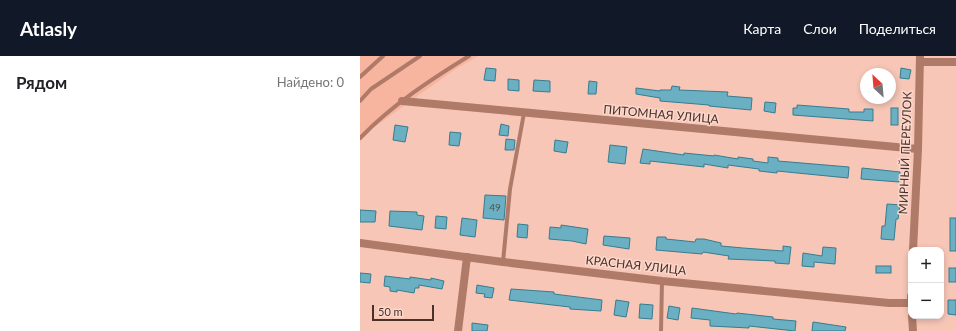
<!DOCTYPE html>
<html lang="ru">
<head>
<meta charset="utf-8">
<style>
	:root { --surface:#fff; --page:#f2f2f2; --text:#202124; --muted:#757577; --line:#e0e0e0; --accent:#111827 }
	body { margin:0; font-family:Lato,sans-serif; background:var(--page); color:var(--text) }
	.controls { position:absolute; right:12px; bottom:12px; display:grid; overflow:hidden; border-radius:8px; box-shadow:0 2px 6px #0003 }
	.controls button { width:36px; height:36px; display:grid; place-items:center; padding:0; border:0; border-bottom:1px solid var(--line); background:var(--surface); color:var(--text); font:20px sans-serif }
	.compass { position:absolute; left:500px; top:12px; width:36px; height:36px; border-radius:50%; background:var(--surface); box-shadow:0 2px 6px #0003; rotate:334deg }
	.scale { position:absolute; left:12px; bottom:10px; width:62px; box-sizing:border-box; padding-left:4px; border:2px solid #493129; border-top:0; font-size:11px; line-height:14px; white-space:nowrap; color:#493129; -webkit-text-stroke:3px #fcd7cb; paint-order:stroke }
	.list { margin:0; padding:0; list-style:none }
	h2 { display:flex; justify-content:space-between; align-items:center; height:52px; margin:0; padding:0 16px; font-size:17px }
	h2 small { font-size:13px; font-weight:400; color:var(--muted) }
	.map { position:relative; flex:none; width:596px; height:275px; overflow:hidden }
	header { display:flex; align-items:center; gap:24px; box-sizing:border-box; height:56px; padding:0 20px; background:var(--accent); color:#fff }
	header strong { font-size:19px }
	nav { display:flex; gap:22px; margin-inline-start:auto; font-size:14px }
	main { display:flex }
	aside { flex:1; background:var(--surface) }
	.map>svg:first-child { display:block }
	.built { fill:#f7b49e }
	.building { fill:#6aafc2; stroke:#377c8f }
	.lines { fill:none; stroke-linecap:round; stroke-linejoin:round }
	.service { stroke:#b07a68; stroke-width:4 }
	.minor { stroke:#b07a68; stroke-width:8 }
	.tertiary { stroke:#b07a68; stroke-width:8 }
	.labels { text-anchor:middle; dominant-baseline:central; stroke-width:3; stroke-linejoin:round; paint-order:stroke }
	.number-label { font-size:10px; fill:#51504f }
	.street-label { font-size:12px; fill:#493129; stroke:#fcd7cb }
</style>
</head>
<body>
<header>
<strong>Atlasly</strong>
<nav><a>Карта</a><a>Слои</a><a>Поделиться</a></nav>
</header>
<main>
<aside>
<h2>Рядом<small>Найдено: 0</small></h2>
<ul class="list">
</ul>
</aside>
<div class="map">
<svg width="596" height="275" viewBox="0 0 596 275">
	<rect width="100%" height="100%" fill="#f7c6b7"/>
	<polygon class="built" points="0,0 118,0 94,14 13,72 0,86"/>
	<g class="building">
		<polygon points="126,12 136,13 135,25 124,24"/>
		<polygon points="541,12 551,14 549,23 540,22"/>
		<polygon points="148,23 159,24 159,35 148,34"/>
		<polygon points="174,24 190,25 190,36 173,35"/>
		<polygon points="229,25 237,26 236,38 228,38"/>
		<polygon points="312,30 320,31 319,34 368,36 367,40 392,42 391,54 349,50 349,49 300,45 300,42 276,38 276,32 300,35 300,34 311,34"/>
		<polygon points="405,46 416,47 415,57 404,55"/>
		<polygon points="437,49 489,53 489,56 504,56 504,53 513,53 513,65 433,59 433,52 437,52"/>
		<rect x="531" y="52" width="7" height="17"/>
		<polygon points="141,68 149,70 148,80 139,79"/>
		<polygon points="35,69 48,71 45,86 33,84"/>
		<polygon points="90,76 101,77 99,90 89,89"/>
		<polygon points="146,83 155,84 154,94 145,94"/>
		<polygon points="195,84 208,86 206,97 194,95"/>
		<polygon points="250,89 267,91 265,108 248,106"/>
		<polygon points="283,93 324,99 324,97 354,100 354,99 378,103 378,101 393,103 393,105 408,107 408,101 418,102 418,105 489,111 488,122 417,115 417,117 399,115 399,113 368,109 368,112 344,108 344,111 290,105 290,108 280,107"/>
		<polygon points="502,112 540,116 539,126 501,123"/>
		<polygon points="125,139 146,140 144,164 123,162"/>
		<polygon points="527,148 540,149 538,163 536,163 534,184 521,183 522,170 525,170"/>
		<polygon points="0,154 16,155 15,166 0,166"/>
		<polygon points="30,155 57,156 57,159 64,160 62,174 29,170"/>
		<polygon points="76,160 87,161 86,173 75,172"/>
		<polygon points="102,162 117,164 115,181 100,179"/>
		<rect x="590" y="162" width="6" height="33"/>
		<polygon points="158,168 168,169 167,182 157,181"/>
		<polygon points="201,169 228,173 226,188 212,185 189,183 190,171 201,172"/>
		<polygon points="244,180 270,182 269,193 243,189"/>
		<polygon points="297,181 306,181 306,183 335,186 336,183 344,183 361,187 361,190 383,192 423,195 423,190 431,191 429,208 415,207 415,205 368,203 369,200 343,196 342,198 296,194"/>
		<polygon points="463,191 476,192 475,208 454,206 454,211 442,210 443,197 462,200"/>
		<rect x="516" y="210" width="15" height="7"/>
		<rect x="589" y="212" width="7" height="14"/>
		<polygon points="0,217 11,218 10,227 0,226"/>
		<polygon points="25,220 50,223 50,221 71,224 71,222 84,225 82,233 59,229 59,232 55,232 54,237 37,234 37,236 30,235 30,231 24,230"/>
		<polygon points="117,229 134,232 132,242 124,241 125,238 116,237"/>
		<polygon points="151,233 194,236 194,238 242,244 241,255 210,253 210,251 149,244"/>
		<polygon points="256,244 269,246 266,261 254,259"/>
		<polygon points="588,244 596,244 596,259 588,258"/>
		<polygon points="280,248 293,249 292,263 279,262"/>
		<polygon points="309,250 320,252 318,264 307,262"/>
		<polygon points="332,252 376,258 377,257 413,261 413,263 436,265 435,275 389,270 389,272 350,270 350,264 331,262"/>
		<polygon points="453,266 486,271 485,275 452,275"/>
		<polygon points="112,267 128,269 127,275 112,275"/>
	</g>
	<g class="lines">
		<g class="service">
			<polyline points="0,21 23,0"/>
			<polyline points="0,45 11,33 60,0"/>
			<path d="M0,82c32,-33 70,-58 109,-82"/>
			<polyline points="143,206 150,133 164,57"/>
			<polyline points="301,275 302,225"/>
		</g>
		<g class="minor">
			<polyline points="560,6 596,6"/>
			<polyline points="42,45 558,93"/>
			<polyline points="552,260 553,275"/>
			<polyline points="98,275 107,201"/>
		</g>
		<g class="tertiary">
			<polyline points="0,187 143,206 302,225 529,247 551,247 551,240"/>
			<polyline points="553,194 558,93 560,0"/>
		</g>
	</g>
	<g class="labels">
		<g class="number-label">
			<text x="135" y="151">49</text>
		</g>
		<g class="street-label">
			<text transform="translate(301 58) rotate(5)">ПИТОМНАЯ УЛИЦА</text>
			<text transform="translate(545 97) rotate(-88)">МИРНЫЙ ПЕРЕУЛОК</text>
			<text transform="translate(276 209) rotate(6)">КРАСНАЯ УЛИЦА</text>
		</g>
	</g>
</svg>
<div class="controls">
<button>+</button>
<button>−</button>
</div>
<svg class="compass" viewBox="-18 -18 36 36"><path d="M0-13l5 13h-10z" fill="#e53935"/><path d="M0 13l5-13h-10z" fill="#757577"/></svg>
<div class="scale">50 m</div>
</div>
</main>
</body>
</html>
